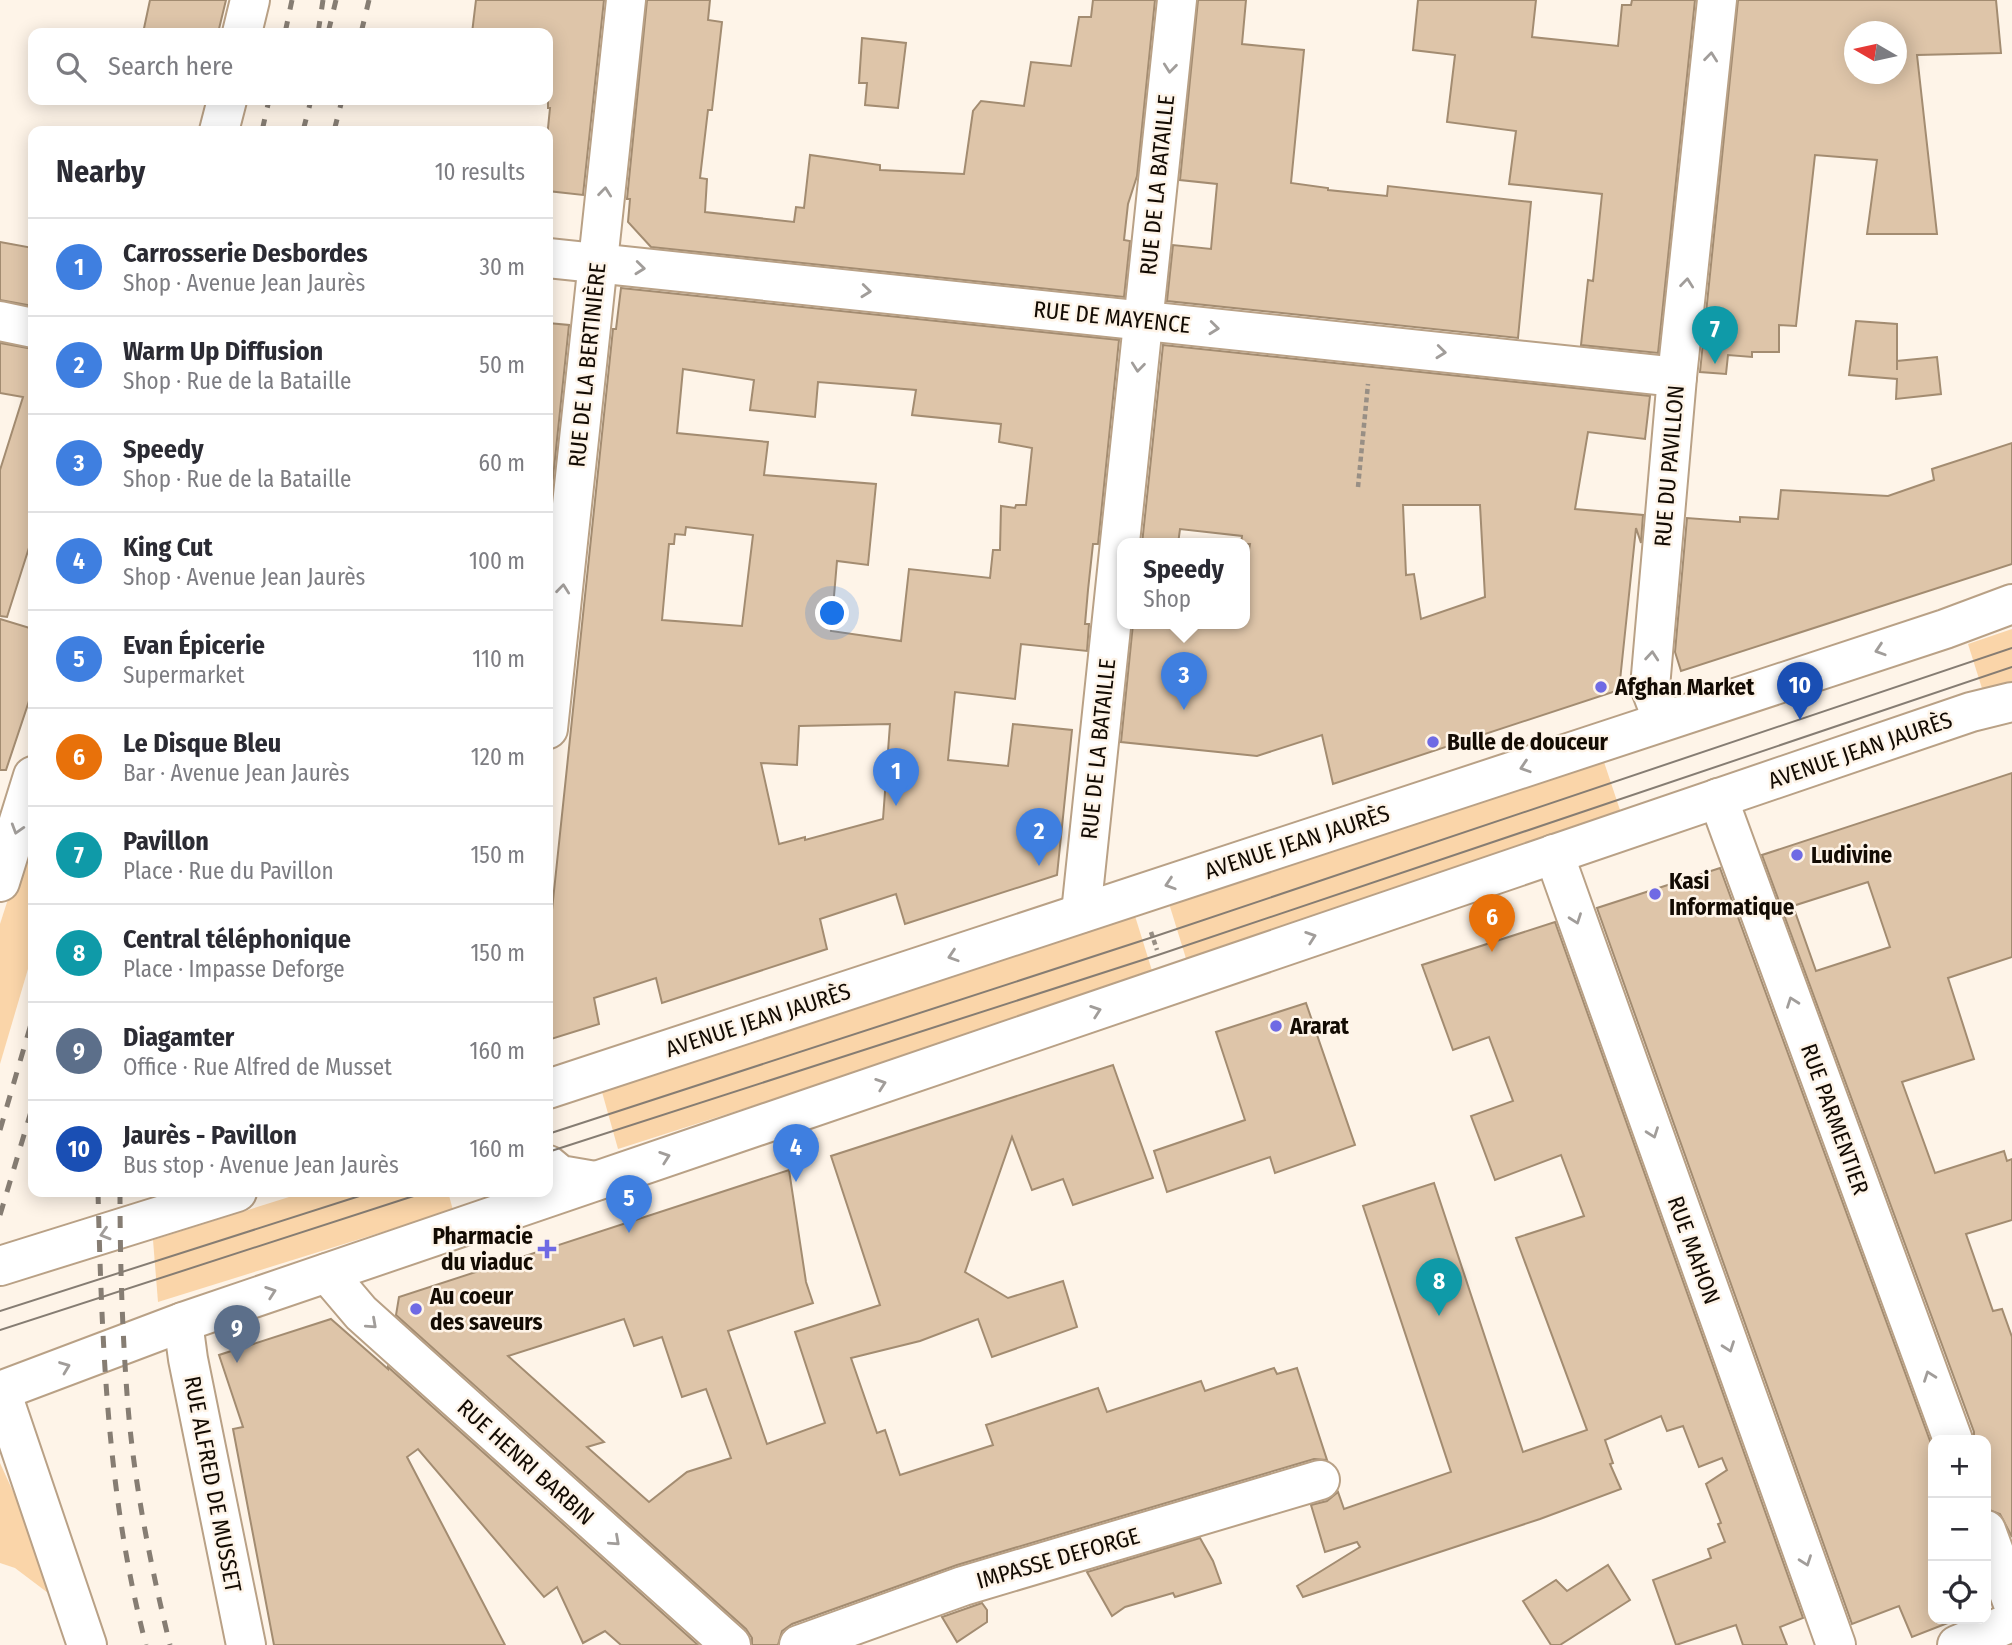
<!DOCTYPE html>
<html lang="en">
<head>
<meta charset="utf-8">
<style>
	:root { --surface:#fff; --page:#f7f7f7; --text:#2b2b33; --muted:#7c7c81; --line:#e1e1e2; --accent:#6f6ae4 }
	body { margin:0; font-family:"Fira Sans Condensed",sans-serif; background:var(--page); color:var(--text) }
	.controls { position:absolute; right:21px; bottom:21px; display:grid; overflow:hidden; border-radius:14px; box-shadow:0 4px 18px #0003 }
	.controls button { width:63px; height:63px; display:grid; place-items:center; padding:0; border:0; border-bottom:2px solid var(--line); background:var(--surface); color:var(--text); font:35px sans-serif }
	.compass { position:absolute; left:1844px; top:21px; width:63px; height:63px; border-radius:50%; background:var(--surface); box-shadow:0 4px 18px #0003; rotate:279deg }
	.you { position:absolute; left:833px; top:614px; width:24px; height:24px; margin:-18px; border:5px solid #fff; border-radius:50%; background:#1a73e8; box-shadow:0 0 0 10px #1a73e833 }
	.badge { display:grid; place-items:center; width:46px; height:46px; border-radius:50%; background:var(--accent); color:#fff; font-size:23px; font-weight:700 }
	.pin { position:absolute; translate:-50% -58px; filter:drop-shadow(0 2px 4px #0008) }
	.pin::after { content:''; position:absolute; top:37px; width:24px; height:21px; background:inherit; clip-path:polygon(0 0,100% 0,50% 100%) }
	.popup { position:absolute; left:1117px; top:538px; width:133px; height:91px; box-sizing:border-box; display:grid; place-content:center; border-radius:14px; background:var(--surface); filter:drop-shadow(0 2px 5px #0005); font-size:23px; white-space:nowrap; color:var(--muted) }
	.popup b { font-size:26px; color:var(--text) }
	.popup::after { content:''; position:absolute; left:50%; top:100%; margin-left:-14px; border:14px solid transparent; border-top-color:var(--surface) }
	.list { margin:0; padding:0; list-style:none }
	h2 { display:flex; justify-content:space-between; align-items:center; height:91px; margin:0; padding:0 28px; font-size:30px }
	h2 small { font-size:23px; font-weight:400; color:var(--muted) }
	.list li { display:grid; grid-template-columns:46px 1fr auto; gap:21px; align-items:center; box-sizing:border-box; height:98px; padding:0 28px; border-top:2px solid var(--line) }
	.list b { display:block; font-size:26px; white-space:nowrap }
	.list p { margin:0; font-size:23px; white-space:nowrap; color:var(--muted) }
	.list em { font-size:23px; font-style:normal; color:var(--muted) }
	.icon { flex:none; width:38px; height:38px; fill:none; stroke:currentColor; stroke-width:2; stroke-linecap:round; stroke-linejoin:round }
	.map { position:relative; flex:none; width:2012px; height:1645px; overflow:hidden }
	.search { position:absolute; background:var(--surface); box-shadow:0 4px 18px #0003; left:28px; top:28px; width:525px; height:77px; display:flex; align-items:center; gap:18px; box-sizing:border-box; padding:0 24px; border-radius:14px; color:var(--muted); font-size:26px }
	.panel { position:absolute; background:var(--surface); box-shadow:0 4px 18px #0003; left:28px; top:126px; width:525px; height:1071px; border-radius:14px }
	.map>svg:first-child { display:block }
	.green { fill:#fad5a9 }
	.building { fill:#dec5a9; stroke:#a38c71; stroke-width:2; fill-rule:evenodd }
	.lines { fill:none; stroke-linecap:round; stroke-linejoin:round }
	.minor-casing { stroke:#b9a186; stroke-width:42 }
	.major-casing { stroke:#b9a186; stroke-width:42 }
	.path { stroke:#988f85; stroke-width:4.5; stroke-dasharray:5 3.5; stroke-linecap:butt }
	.minor { stroke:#fff; stroke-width:38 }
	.major { stroke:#fff; stroke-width:38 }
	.tram { stroke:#867d73; stroke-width:2 }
	.rail { stroke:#867d73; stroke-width:5; stroke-dasharray:12 12; stroke-linecap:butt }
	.oneway { stroke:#a19d9a }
	.poi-dot { fill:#6f6ae4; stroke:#fef4e8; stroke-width:2.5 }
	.labels { text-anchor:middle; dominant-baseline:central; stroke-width:5; stroke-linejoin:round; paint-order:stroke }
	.street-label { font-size:23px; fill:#130b03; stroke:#fef4e8 }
	.poi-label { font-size:23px; font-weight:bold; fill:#130b03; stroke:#fef4e8; text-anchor:start }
</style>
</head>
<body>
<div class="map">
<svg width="2012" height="1645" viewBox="0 0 2012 1645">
	<rect width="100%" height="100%" fill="#fef4e8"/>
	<g class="green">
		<polygon points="2012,629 2012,693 1986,701 1968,644"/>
		<polygon points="1602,756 1623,819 1188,965 1167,897"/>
		<polygon points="33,821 33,952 0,1064 0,924"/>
		<polygon points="1135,916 1154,977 618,1149 602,1092"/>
		<polygon points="305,1192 448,1192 453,1210 158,1302 153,1240"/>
		<polygon points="0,1463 37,1544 56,1599 15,1568 0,1563"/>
	</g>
	<g class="building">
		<polygon points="150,0 226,0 218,33 143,33"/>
		<polygon points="476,0 604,0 583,195 548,191 548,128 550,108 548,108 548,33 472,33"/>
		<polygon points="647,0 710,0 708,20 722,22 712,110 708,110 700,178 707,179 705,212 794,222 796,207 804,208 810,155 880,165 880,170 964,174 973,111 981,101 1024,106 1031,62 1071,66 1079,17 1091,17 1093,0 1155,0 1137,176 1128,204 1124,240 1130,241 1124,297 651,247 628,222 630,199 627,199"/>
		<polygon points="1198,0 1246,0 1242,44 1304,50 1291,183 1328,188 1328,190 1387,196 1388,186 1531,202 1518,338 1167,301 1173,245 1211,249 1217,184 1180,180"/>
		<polygon points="1418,0 1536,0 1532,37 1618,46 1622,5 1631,5 1632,0 1695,0 1658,353 1581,345 1588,280 1593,281 1602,194 1509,184 1516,131 1447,122 1455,55 1413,50"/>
		<path d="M1738,0h258l5,53 -84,2 20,179h-70l10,-74 -62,-5 -19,171 -17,-1v27h-27v5l-24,-2 -2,19 -26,-2zM1854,32h42v42h-42z"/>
		<polygon points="862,38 906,43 898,108 865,105 867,83 859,83"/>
		<polygon points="0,242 33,248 33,306 0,300"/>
		<path d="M621,288l498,52 -21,204h-5l-5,46 -3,34h4l-2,27 -66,-7 -6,55 -60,-7 -7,68 60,6 5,-42 59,6 -15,145 -152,49 -9,-30 -76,25 7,30 -165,54 -6,-25 -62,20 5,26 -51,16v-92l65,-619h3zM683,369l71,11 -4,30 65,7 3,-35 98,8 -4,25 89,9 -2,18 33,6 -6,57h-10l-1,3 -14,-2 -1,44h-7l-3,28 -81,-9 -8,72 -70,-10 6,-70 31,4 8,-81 -112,-9 4,-33 -91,-9zM686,527l67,8 -11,91 -80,-6 7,-76h5l1,-10 10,1zM890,724l-7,95 -78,21v-3l-26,7 -18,-81 36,2 2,-39z"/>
		<polygon points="1856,321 1897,324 1897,370 1897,361 1937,357 1941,394 1896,399 1897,379 1849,375"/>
		<polygon points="548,323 569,325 548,526"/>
		<polygon points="0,343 33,349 33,535 7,617 0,616 0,470 23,397 0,393"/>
		<path d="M1163,345l487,51 -5,43 -57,-7 -13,77 68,6 -2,28 -5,-15 -17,162 -286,94 -11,-49 -65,21 -136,-14 12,-118h112v-51l5,-29h-9l1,-8 -62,-7 -2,15h-36zM1403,505h77l5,92 -64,22 -7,-45 -8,1z"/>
		<polygon points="2012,443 2012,564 1681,671 1675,652 1687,518 1740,522 1740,517 1778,519 1781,490 1888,496 1934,480 1932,469"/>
		<polygon points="0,619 33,629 33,689 6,770 0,770"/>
		<path d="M2012,773v184l-64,21 26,81 -72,23 33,91 69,-22 3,10 5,-2v61l-46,14 27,77 9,-2 10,28v200l-12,-23 -14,-5v-69h-12v-8l-212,-577zM1868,882l22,65 -74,24 -23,-65z"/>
		<polygon points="1720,868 1933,1449 1933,1619 1958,1619 1912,1637 1899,1606 1852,1624 1597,908"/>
		<polygon points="1555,922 1803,1618 1780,1627 1787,1645 1743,1645 1736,1625 1676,1645 1653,1580 1711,1558 1708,1549 1725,1542 1718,1524 1721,1523 1706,1484 1727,1470 1722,1458 1699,1467 1683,1426 1667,1431 1661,1416 1605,1440 1613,1463 1610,1464 1621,1489 1540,1519 1303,1597 1297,1586 1360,1547 1357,1542 1325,1552 1311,1505 1327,1501 1338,1492 1344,1509 1451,1472 1363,1206 1434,1183 1523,1452 1587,1430 1516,1238 1584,1216 1561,1155 1495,1180 1471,1116 1513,1101 1489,1037 1453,1050 1422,965"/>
		<polygon points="1306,1003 1355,1145 1275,1173 1270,1157 1167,1192 1154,1151 1245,1120 1216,1032"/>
		<path d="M1113,1065l40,113 -80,27 -10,-26 -31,11 -20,-53 -47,135 43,26 55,-17 14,46 -85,30 -14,-38 -58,22 -69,17 26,75 8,-3 15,45 93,-30 -7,-20 112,-37 9,24 94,-31 4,10 69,-23 3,6 20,-6 30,92 -13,-1 -357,106 -165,59 -10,7 -4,14h-26v-7l-6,-9 -350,-314 3,-18 390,-127 17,112 7,21 -85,28 39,113 58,-21 -30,-91 85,-27 -49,-149zM624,1319l10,27 28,-9 20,60 24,-8 25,69 -44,14 -38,30 -62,-55 17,-5 -96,-86z"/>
		<polygon points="331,1319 388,1369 388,1367 698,1645 621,1645 605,1631 583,1643 557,1587 544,1597 418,1449 407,1457 505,1645 274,1645 233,1429 243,1427 219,1355"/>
		<polygon points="1200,1538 1213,1561 1221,1583 1175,1597 1173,1593 1125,1607 1112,1616 1087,1572"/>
		<polygon points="1608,1565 1630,1600 1560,1645 1551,1645 1523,1601 1556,1580 1567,1591"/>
		<polygon points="982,1603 987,1610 987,1622 957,1642 942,1617"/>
	</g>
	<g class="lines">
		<defs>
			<g id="minor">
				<polyline points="242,33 250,0"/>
				<polyline points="219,131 227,100"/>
				<polyline points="548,258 1677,377"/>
				<polyline points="0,321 33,328"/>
				<polyline points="1663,721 1650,687 1677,377 1717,0"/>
				<polyline points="548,729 626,0"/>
				<polyline points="1718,798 1953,1440"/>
				<polyline points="1554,854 1836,1645"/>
				<polyline points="0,882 33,776"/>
				<polyline points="1081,913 1177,0"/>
				<polyline points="548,1165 560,1175 595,1181"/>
				<polyline points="327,1273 361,1313 731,1645"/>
				<polyline points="183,1322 188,1359 246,1645"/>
				<polyline points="1,1391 87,1645"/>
				<polyline points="1986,1530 2012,1601"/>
				<polyline points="799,1645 963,1586 1320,1480"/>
				<polyline points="1957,1645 2012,1622"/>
			</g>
			<g id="major">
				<polyline points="548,1089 1945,629 2012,604"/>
				<polyline points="0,1266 237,1192"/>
				<polyline points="0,1391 183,1322 1971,712 2012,702"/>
			</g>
		</defs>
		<use href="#minor" class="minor-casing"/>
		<use href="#major" class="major-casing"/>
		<g class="path">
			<polyline points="1358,487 1368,384"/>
			<polyline points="1151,932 1157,950"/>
		</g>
		<use href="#minor" class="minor"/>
		<use href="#major" class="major"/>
		<g class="tram">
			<polyline points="548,1134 1153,937 2012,648"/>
			<polyline points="548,1152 1158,955 2012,667"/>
			<polyline points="0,1311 372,1192"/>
			<polyline points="0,1330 426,1192"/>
		</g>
		<g class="rail">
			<polyline points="285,33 292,0"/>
			<polyline points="318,33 323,0"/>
			<polyline points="328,33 336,0"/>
			<polyline points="361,33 369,0"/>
			<polyline points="262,131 269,100"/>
			<polyline points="303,131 311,100"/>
			<polyline points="334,131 342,100"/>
			<polyline points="0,1130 33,1017"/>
			<path d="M98,1192c4,152 9,305 48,453"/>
			<path d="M120,1192c0,67 2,134 7,202 6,85 23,169 43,251"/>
			<polyline points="0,1215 33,1105"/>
		</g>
	</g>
	<defs><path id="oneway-chevron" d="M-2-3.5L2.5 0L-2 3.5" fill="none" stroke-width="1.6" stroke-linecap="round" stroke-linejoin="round" transform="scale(1.75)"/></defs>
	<g class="oneway">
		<use href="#oneway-chevron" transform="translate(1711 57) rotate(-84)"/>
		<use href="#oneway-chevron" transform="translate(1170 68) rotate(96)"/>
		<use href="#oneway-chevron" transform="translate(605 192) rotate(-84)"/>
		<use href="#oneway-chevron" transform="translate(640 268) rotate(6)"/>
		<use href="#oneway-chevron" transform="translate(1687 283) rotate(-84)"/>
		<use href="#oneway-chevron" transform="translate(866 291) rotate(6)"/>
		<use href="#oneway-chevron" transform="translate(1214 328) rotate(6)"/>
		<use href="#oneway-chevron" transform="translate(1441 352) rotate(6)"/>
		<use href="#oneway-chevron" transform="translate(1138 367) rotate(96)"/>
		<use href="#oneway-chevron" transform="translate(563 589) rotate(-84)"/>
		<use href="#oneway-chevron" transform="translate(1880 650) rotate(162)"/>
		<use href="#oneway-chevron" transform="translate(1652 656) rotate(-85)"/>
		<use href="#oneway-chevron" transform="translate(1525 767) rotate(162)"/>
		<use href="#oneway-chevron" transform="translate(17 829) rotate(107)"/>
		<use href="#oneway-chevron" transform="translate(1170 884) rotate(162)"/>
		<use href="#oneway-chevron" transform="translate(1576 919) rotate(70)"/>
		<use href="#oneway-chevron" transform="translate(1311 937) rotate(-19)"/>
		<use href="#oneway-chevron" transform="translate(953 956) rotate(162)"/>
		<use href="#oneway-chevron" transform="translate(1792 1002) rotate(-110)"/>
		<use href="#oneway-chevron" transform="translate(1096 1011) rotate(-19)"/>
		<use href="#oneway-chevron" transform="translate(881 1084) rotate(-19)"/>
		<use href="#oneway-chevron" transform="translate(1653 1133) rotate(70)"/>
		<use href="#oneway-chevron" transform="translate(665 1157) rotate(-19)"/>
		<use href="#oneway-chevron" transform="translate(105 1234) rotate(163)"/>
		<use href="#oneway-chevron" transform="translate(271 1292) rotate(-19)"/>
		<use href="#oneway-chevron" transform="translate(372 1324) rotate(42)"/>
		<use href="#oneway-chevron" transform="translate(1729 1347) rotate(70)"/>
		<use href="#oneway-chevron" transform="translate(65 1367) rotate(-21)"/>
		<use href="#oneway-chevron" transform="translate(1929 1376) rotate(-110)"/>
		<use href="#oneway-chevron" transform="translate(615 1541) rotate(42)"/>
		<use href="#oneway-chevron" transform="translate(1806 1561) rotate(70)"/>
	</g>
	<g class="poi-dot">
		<circle cx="1601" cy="687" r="7"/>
		<circle cx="1433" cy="742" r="7"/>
		<circle cx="1797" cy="855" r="7"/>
		<circle cx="1655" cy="894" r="7"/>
		<circle cx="1276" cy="1026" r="7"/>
		<path d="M543.5 1238.5h7v7h7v7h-7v7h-7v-7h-7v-7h7z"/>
		<circle cx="416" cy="1309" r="7"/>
	</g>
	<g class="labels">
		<g class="street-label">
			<text transform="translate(1157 185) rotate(-84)">RUE DE LA BATAILLE</text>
			<text transform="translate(1112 317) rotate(6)">RUE DE MAYENCE</text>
			<text transform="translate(587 365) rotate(-84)">RUE DE LA BERTINIÈRE</text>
			<text transform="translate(1669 466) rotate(-85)">RUE DU PAVILLON</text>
			<text transform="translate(1098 749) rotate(-84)">RUE DE LA BATAILLE</text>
			<text transform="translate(1860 750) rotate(-19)">AVENUE JEAN JAURÈS</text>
			<text transform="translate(1297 842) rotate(-18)">AVENUE JEAN JAURÈS</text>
			<text transform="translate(758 1020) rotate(-18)">AVENUE JEAN JAURÈS</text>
			<text transform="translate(1835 1119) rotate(70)">RUE PARMENTIER</text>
			<text transform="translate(1694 1250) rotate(70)">RUE MAHON</text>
			<text transform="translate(526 1462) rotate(42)">RUE HENRI BARBIN</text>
			<text transform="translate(213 1484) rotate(79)">RUE ALFRED DE MUSSET</text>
			<text transform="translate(1058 1558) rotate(-16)">IMPASSE DEFORGE</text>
		</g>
		<g class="poi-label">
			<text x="1615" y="687">Afghan Market</text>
			<text x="1447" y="742">Bulle de douceur</text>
			<text x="1811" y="855">Ludivine</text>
			<text x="1669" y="881">Kasi<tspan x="1669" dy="26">Informatique</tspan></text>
			<text x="1290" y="1026">Ararat</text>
			<text x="533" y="1236" text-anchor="end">Pharmacie<tspan x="533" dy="26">du viaduc</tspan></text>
			<text x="430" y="1296">Au coeur<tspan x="430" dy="26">des saveurs</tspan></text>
		</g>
	</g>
</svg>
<div class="controls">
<button>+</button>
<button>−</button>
<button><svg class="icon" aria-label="locate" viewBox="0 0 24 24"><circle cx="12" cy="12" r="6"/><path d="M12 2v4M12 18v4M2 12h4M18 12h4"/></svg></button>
</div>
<svg class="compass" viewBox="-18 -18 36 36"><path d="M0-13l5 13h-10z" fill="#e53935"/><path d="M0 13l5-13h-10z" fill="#7c7c81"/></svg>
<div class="you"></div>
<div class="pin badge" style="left:896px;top:806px;background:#3f7fe0">1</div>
<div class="pin badge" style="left:1039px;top:866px;background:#3f7fe0">2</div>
<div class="pin badge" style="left:1184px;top:710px;background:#3f7fe0">3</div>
<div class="popup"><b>Speedy</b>Shop</div>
<div class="pin badge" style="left:796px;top:1182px;background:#3f7fe0">4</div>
<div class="pin badge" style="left:629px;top:1233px;background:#3f7fe0">5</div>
<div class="pin badge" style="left:1492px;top:952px;background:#e8710a">6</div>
<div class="pin badge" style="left:1715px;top:364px;background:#0f9aa8">7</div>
<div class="pin badge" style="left:1439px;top:1316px;background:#0f9aa8">8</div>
<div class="pin badge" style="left:237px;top:1363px;background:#5c6f8a">9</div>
<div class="pin badge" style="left:1800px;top:720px;background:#1a4fb4">10</div>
<div class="search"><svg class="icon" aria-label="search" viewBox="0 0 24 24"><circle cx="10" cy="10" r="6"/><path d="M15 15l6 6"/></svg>Search here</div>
<section class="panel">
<h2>Nearby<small>10 results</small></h2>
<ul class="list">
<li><span class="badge" style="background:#3f7fe0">1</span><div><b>Carrosserie Desbordes</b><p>Shop · Avenue Jean Jaurès</p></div><em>30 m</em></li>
<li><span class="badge" style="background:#3f7fe0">2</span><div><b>Warm Up Diffusion</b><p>Shop · Rue de la Bataille</p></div><em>50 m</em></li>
<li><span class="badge" style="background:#3f7fe0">3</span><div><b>Speedy</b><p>Shop · Rue de la Bataille</p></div><em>60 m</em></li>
<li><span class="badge" style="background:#3f7fe0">4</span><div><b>King Cut</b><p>Shop · Avenue Jean Jaurès</p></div><em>100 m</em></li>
<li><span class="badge" style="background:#3f7fe0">5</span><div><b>Evan Épicerie</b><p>Supermarket</p></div><em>110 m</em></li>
<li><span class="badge" style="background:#e8710a">6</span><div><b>Le Disque Bleu</b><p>Bar · Avenue Jean Jaurès</p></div><em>120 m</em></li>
<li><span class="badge" style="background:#0f9aa8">7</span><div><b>Pavillon</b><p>Place · Rue du Pavillon</p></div><em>150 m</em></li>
<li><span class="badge" style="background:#0f9aa8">8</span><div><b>Central téléphonique</b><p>Place · Impasse Deforge</p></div><em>150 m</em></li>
<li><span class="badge" style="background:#5c6f8a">9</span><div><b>Diagamter</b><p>Office · Rue Alfred de Musset</p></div><em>160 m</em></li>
<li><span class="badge" style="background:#1a4fb4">10</span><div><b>Jaurès - Pavillon</b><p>Bus stop · Avenue Jean Jaurès</p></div><em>160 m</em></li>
</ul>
</section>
</div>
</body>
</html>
